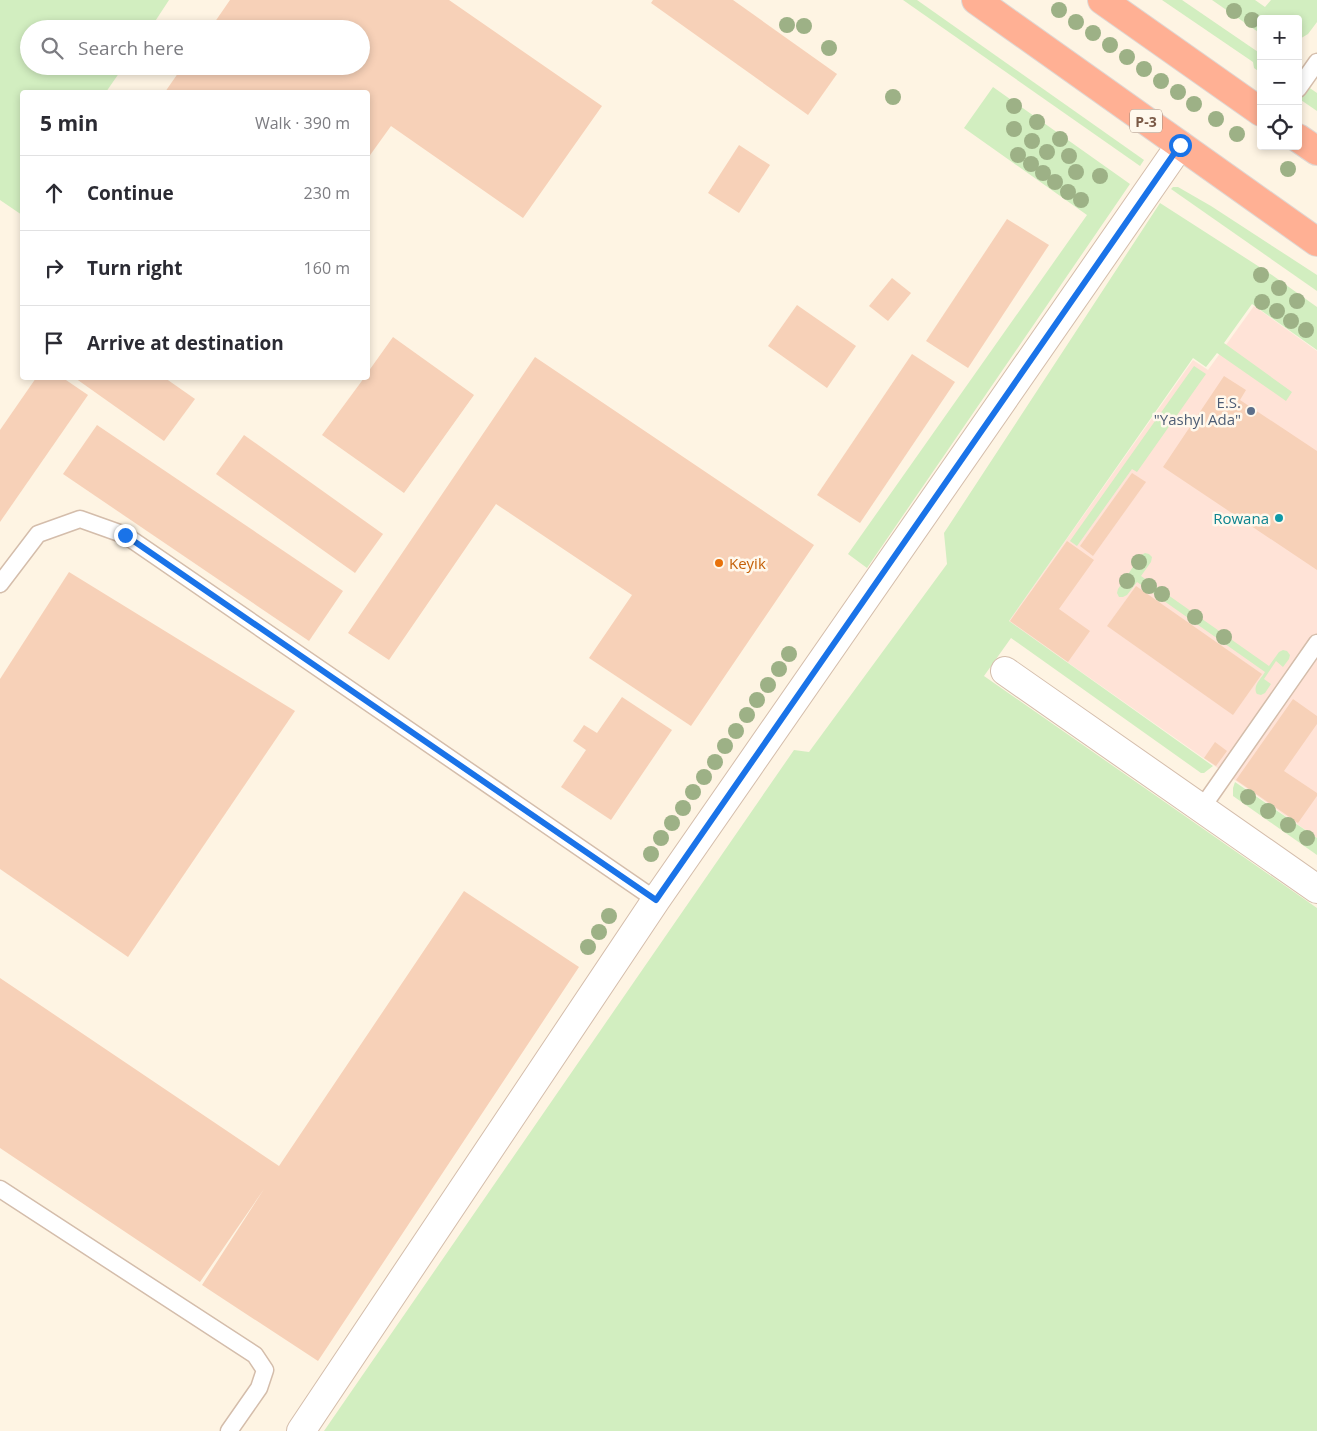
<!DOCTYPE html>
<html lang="en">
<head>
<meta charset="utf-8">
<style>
	:root { --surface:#fff; --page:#f2f2f3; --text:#2b2b33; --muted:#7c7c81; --line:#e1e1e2 }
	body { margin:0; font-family:"Open Sans",sans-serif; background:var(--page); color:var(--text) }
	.controls { position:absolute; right:15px; top:15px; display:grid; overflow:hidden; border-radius:5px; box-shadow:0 2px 8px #0003 }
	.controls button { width:45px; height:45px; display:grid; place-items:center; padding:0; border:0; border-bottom:1px solid var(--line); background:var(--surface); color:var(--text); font:25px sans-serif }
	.stop { position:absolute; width:15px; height:15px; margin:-11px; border:4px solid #1a73e8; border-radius:50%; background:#fff }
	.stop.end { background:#1a73e8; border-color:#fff; box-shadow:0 1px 5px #0008 }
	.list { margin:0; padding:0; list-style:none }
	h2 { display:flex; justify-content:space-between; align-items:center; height:65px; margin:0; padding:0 20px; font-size:21px }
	h2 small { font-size:16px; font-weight:400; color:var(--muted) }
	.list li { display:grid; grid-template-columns:32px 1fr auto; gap:15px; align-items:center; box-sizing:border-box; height:75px; padding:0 20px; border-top:1px solid var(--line) }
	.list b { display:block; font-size:19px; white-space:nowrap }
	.list em { font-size:16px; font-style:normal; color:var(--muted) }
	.icon { flex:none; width:28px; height:28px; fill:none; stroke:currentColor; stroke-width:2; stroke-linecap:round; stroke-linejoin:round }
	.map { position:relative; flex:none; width:1317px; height:1431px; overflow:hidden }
	.search { position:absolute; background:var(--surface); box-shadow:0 2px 8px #0003; left:20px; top:20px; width:350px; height:55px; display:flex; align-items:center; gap:12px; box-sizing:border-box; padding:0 18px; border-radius:28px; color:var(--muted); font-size:19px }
	.panel { position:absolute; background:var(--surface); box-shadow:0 2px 8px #0003; left:20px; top:90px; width:350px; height:290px; border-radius:5px }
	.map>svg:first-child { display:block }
	.commercial { fill:#ffe3d7 }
	.green { fill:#d2eec0 }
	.building { fill:#f7d1b8 }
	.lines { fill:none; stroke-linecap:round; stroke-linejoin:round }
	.lane-casing { stroke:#d4bdab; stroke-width:19 }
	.street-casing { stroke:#d4bdab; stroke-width:30 }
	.highway-casing { stroke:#dfd7d3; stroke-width:30 }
	.lane { stroke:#fff; stroke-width:16 }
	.street { stroke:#fff; stroke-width:28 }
	.highway { stroke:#ffb094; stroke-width:28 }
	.tree { fill:#9db186 }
	.route { stroke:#1a73e8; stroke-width:6 }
	.service-dot { fill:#5c6f8a; stroke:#fff8ec; stroke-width:2 }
	.culture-dot { fill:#0f9aa8; stroke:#fff8ec; stroke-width:2 }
	.food-dot { fill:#e8710a; stroke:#fff8ec; stroke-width:2 }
	.labels { text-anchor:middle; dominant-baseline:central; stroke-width:5; stroke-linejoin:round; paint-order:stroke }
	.shield { fill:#fff8ec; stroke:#a28978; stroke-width:1 }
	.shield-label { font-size:14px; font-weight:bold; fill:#7a5946 }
	.service-label { font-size:15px; fill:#4e5e75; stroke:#fff8ec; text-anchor:end }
	.culture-label { font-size:15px; fill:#0d838f; stroke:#fff8ec; text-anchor:end }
	.food-label { font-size:15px; fill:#c56008; stroke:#fff8ec; text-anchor:start }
</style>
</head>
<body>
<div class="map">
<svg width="1317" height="1431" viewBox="0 0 1317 1431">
	<rect width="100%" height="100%" fill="#fef4e3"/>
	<polygon class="commercial" points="1254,306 1317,351 1317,838 1009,621 1193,360 1208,370"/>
	<g class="green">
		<polygon points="0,0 169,0 150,29 29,29 29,66 124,66 106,92 22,92 22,215 0,200"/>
		<polygon points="903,0 917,0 1144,160 1140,166"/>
		<polygon points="1162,0 1182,0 1261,54 1261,73 1254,68 1253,62"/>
		<polygon points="1212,0 1255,0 1265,7 1271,0 1317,0 1317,22 1308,34 1298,40 1298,19 1261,19 1261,34"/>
		<polygon points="1298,80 1317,93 1317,111 1298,98"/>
		<polygon points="993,87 1130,184 867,568 848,554 1087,215 964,128"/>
		<polygon points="1173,187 1178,187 1211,206 1317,275 1317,291 1171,189"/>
		<polygon points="1160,203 1272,275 1317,307 1317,350 1252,304 1224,343 1292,392 1286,401 1217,353 1206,367 1193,358 1009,621 1213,766 1204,773 1201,773 1011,638 984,676 1317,908 1317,1431 324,1431 794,750 809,752 947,564 944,533"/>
		<polygon points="1194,366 1206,374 1137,472 1132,469 1077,546 1070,541"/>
		<path d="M1145,553l4,1 3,3 -1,5 -10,14 128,90 10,-14 4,-2 4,1 3,4 -1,4 -6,8 -7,-6 -12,18 7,5 -6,9 -4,2 -4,-1c-5,-8 4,-15 8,-22l-128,-90 -10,13 -4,2h-4l-2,-4 1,-4 23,-34z"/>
		<polygon points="1235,782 1317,838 1317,855 1233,796 1233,788"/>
	</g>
	<g class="building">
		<polygon points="230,0 449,0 602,106 523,218 391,126 368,158 368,92 165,92 183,66 361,66 361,29 210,29"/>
		<polygon points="653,0 733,0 837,74 808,115 651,3"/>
		<polygon points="739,145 770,165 739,213 708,193"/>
		<polygon points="1007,219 1049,245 968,368 926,341"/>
		<polygon points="892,278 911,293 888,321 869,306"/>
		<polygon points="797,305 856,346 827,388 768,346"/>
		<polygon points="393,337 474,395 404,493 322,435 364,378 368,378 368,372"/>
		<polygon points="912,354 955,382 860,523 817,495"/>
		<polygon points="535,357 814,545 691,726 589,658 632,595 496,504 389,660 348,633"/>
		<polygon points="1224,376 1246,390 1240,400 1317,451 1317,570 1163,467"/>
		<polygon points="36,378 63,378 88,395 0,522 0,430"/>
		<polygon points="75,378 165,378 195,399 164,441"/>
		<polygon points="97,425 343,591 309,641 63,474"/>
		<polygon points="244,435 383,534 355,573 216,474"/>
		<polygon points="1132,473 1146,482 1093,556 1080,546"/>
		<polygon points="1067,541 1094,560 1059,609 1090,631 1068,662 1010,621"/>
		<polygon points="69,572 295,711 128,957 0,869 0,679"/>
		<polygon points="1136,586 1262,674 1233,715 1107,626"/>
		<polygon points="622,697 672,730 611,820 561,787 586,750 573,741 584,725 597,733"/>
		<polygon points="1293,699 1317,716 1317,724 1284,771 1317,793 1317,796 1298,823 1236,780"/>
		<polygon points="1215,742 1227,751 1216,766 1204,758"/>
		<polygon points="464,891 579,967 318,1361 202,1285 264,1189 200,1282 0,1148 0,978 279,1166"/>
	</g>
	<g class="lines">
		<defs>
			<g id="lane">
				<polyline points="1298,89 1317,62"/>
				<polyline points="0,584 38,534 80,519 125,535 656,900"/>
				<polyline points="1201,809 1317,643"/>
				<polyline points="0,1189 255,1355 265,1370 259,1388 229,1431"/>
			</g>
			<g id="street">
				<polyline points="1005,671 1317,889"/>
				<polyline points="301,1431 656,900 1180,145"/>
			</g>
			<g id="highway">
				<polyline points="976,0 1317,242"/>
				<polyline points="1102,0 1261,112"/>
				<polyline points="1298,138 1317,151"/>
			</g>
		</defs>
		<use href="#lane" class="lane-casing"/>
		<use href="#street" class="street-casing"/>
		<use href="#highway" class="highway-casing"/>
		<use href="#lane" class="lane"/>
		<use href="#street" class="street"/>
		<use href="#highway" class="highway"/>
	</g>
	<g class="tree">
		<circle cx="1059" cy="10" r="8"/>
		<circle cx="1234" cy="11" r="8"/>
		<circle cx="1252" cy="20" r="8"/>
		<circle cx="1076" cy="22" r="8"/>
		<circle cx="787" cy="25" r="8"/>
		<circle cx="804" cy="26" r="8"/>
		<circle cx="1093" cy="33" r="8"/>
		<circle cx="1110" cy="45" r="8"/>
		<circle cx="829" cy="48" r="8"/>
		<circle cx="1127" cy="57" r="8"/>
		<circle cx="1144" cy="69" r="8"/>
		<circle cx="1161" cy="81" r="8"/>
		<circle cx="1178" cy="92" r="8"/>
		<circle cx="893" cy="97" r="8"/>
		<circle cx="1194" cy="104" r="8"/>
		<circle cx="1014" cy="106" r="8"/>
		<circle cx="1216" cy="119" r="8"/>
		<circle cx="1037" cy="122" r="8"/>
		<circle cx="1014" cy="129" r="8"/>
		<circle cx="1237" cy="134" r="8"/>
		<circle cx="1060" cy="139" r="8"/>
		<circle cx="1032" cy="141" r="8"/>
		<circle cx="1047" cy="152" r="8"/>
		<circle cx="1018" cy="155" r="8"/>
		<circle cx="1069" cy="156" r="8"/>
		<circle cx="1031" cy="164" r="8"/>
		<circle cx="1288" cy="169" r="8"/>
		<circle cx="1076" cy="172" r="8"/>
		<circle cx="1043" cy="173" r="8"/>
		<circle cx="1100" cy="176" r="8"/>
		<circle cx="1055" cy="182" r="8"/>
		<circle cx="1068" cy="192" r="8"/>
		<circle cx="1081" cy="200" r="8"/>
		<circle cx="1261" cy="275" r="8"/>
		<circle cx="1279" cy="288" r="8"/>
		<circle cx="1297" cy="301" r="8"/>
		<circle cx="1262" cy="302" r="8"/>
		<circle cx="1277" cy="311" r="8"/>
		<circle cx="1291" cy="321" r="8"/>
		<circle cx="1306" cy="330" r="8"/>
		<circle cx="1139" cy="562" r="8"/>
		<circle cx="1127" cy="581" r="8"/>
		<circle cx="1149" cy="586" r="8"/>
		<circle cx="1162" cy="594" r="8"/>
		<circle cx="1195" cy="617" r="8"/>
		<circle cx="1224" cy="637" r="8"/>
		<circle cx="789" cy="654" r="8"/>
		<circle cx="779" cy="669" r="8"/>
		<circle cx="768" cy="685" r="8"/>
		<circle cx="757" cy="700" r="8"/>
		<circle cx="747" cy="715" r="8"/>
		<circle cx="736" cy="731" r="8"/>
		<circle cx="725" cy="746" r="8"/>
		<circle cx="715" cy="762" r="8"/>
		<circle cx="704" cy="777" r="8"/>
		<circle cx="693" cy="792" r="8"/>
		<circle cx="1248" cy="797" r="8"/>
		<circle cx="683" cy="808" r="8"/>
		<circle cx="1268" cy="811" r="8"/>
		<circle cx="672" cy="823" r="8"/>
		<circle cx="1288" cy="825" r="8"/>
		<circle cx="661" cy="838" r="8"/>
		<circle cx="1307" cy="838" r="8"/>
		<circle cx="651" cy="854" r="8"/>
		<circle cx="609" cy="916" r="8"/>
		<circle cx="599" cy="932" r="8"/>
		<circle cx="588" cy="947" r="8"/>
	</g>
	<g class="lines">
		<polyline class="route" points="125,535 656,900 1180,145"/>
	</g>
	<circle class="service-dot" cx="1251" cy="411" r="5"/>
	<circle class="culture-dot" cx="1279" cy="518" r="5"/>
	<circle class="food-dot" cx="719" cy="563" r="5"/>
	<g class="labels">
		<rect class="shield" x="1130" y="109.5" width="32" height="23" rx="4"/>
		<g class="shield-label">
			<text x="1146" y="121">P-3</text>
		</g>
		<g class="service-label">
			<text x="1241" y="402">E.S.<tspan x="1241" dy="17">"Yashyl Ada"</tspan></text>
		</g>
		<g class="culture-label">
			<text x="1269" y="518">Rowana</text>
		</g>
		<g class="food-label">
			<text x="729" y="563">Keyik</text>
		</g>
	</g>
</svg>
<div class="controls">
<button>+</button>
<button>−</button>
<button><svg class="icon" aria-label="locate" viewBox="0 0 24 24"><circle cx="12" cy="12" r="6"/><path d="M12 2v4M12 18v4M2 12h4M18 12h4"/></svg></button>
</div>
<div class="stop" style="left:1180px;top:145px"></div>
<div class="stop end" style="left:125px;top:535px"></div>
<div class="search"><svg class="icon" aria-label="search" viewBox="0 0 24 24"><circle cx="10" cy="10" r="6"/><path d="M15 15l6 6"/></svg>Search here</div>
<section class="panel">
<h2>5 min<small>Walk · 390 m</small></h2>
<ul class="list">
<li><svg class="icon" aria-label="ahead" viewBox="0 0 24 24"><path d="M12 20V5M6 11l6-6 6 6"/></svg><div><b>Continue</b></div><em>230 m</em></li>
<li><svg class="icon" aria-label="right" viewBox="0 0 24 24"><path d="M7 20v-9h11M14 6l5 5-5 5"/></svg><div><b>Turn right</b></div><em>160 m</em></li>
<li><svg class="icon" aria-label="arrive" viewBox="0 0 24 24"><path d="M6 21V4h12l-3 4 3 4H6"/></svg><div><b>Arrive at destination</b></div></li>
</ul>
</section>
</div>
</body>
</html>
